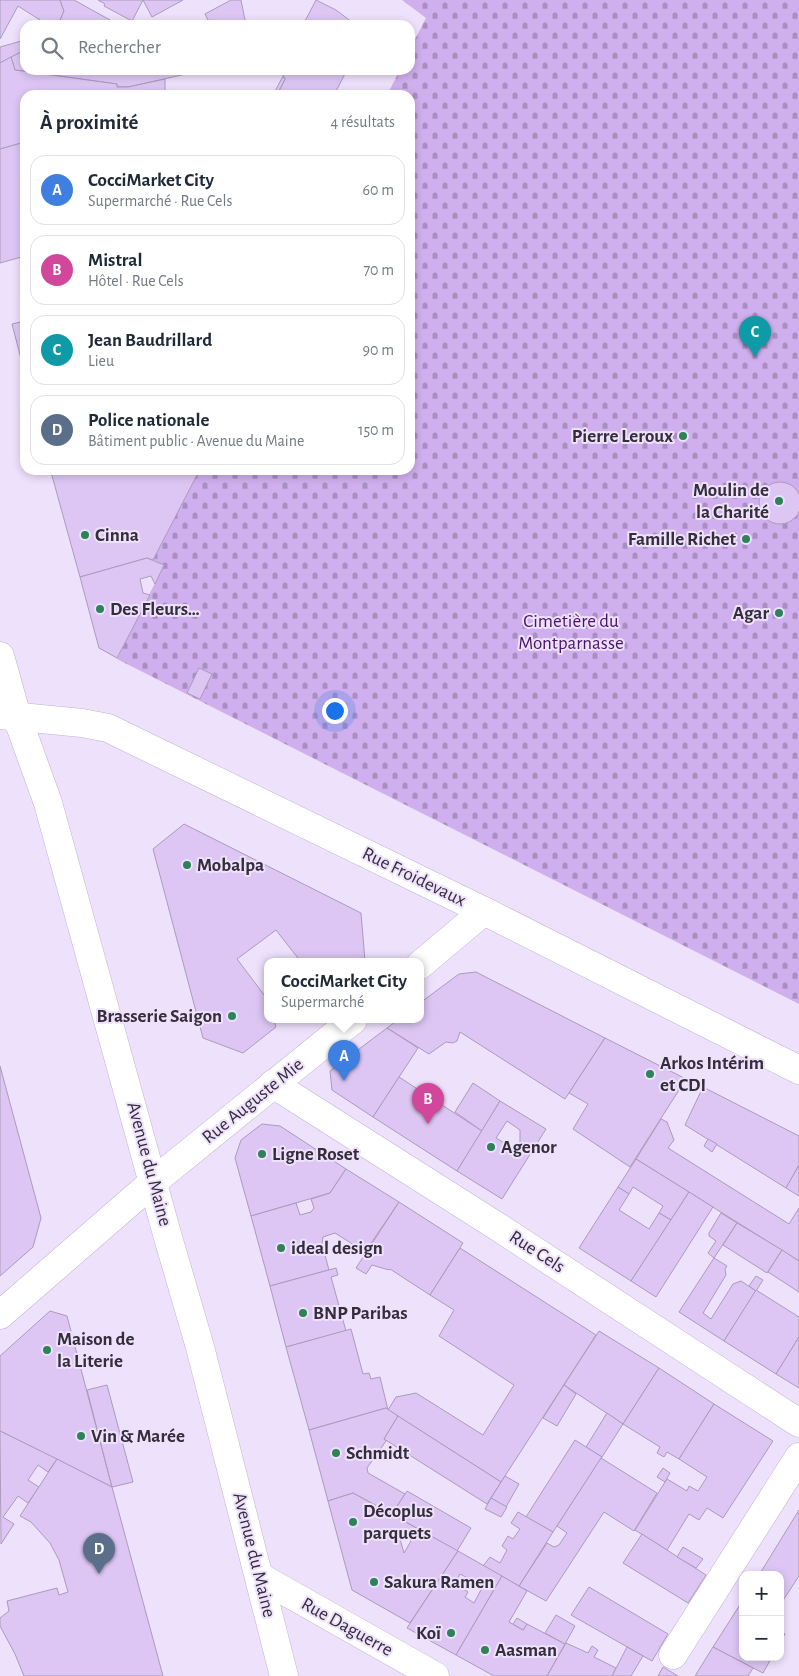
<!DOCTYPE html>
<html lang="fr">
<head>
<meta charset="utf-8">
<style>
	:root { --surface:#fff; --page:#f2f2f3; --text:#1f2937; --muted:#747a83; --line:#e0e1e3; --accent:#7c3aed }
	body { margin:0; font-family:"Alegreya Sans",sans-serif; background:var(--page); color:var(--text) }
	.controls { position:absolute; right:15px; bottom:15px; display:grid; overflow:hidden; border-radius:10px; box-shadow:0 2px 8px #0003 }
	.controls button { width:45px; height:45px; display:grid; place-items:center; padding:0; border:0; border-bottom:1px solid var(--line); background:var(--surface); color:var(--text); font:25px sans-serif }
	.you { position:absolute; left:334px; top:710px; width:18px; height:18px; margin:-12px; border:4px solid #fff; border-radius:50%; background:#1a73e8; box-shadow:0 0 0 8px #1a73e833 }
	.badge { display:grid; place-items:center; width:32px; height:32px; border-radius:50%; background:var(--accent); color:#fff; font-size:16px; font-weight:700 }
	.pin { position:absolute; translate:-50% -41px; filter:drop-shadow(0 1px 2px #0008) }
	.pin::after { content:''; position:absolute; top:26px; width:18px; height:15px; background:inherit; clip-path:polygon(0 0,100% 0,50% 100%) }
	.popup { position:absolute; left:264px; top:958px; width:160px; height:65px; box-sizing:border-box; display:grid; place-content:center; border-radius:10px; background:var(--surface); filter:drop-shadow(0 1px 4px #0005); font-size:16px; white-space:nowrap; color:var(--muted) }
	.popup b { font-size:19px; color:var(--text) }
	.popup::after { content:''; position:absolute; left:50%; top:100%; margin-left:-10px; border:10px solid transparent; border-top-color:var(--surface) }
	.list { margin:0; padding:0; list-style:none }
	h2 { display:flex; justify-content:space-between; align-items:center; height:65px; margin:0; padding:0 20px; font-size:21px }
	h2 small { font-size:16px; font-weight:400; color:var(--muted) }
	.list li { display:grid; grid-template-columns:32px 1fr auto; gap:15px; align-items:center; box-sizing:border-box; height:70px; margin:0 10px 10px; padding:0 10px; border:1px solid var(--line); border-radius:15px }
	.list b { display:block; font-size:19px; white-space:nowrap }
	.list p { margin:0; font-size:16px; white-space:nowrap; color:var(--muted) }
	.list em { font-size:16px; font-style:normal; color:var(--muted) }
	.icon { flex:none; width:28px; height:28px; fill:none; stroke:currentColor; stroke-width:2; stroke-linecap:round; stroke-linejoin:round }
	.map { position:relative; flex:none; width:799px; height:1676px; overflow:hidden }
	.search { position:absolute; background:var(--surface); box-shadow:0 2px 8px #0003; left:20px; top:20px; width:395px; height:55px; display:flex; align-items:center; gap:12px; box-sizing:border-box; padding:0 18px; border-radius:15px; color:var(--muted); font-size:19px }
	.panel { position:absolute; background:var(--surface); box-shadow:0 2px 8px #0003; left:20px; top:90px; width:395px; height:385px; border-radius:15px }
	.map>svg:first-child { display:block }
	.cemetery { fill:url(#cemetery-stones) }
	.building { fill:#ddc6f4; stroke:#ab9bbb; fill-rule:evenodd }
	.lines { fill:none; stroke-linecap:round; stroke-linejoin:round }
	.street-casing { stroke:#c2b2d2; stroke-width:29 }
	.secondary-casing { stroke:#c2b2d2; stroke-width:29 }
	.primary-casing { stroke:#c2b2d2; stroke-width:29 }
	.street { stroke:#fff; stroke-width:28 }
	.secondary { stroke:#fff; stroke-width:28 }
	.primary { stroke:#fff; stroke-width:28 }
	.poi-dot { fill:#2b8357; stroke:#eee1fc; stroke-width:2 }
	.labels { text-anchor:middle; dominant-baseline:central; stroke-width:4; stroke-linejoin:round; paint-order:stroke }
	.poi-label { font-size:19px; font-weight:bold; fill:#342e3b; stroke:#eee1fc; text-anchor:start }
	.park-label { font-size:19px; fill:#49136b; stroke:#eee1fc }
	.street-label { font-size:19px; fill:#342e3b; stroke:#eee1fc }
</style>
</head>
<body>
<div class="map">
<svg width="799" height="1676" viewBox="0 0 799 1676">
	<defs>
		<pattern id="cemetery-stones" width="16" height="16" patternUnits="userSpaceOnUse" patternTransform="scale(1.25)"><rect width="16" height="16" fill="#cfafed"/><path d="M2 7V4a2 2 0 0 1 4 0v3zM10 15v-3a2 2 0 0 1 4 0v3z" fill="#a98fc1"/></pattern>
	</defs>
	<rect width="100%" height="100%" fill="#eee1fc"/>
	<polygon class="cemetery" points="402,0 799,0 799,1004 117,659 164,565 153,560 199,470 410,470 410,95 387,95 400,70 410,70 410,49 426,18"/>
	<g class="building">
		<polygon points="0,0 60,0 64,11 58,25 38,25 40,20 18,6 0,39"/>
		<polygon points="60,0 74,0 119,25 58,25 64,11"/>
		<polygon points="98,0 183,0 152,17 143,0 132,21 104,6 105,4"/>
		<polygon points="231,0 241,0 246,25 207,25 210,24 205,14"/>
		<polygon points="316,0 336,10 356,25 303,25"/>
		<polygon points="25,40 25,50 0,63 0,47"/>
		<polygon points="25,50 25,70 204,70 128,87 117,87 117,84 15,70 11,57"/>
		<polygon points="11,57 15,70 117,84 117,87 128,87 165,79 165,95 25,95 25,142 0,149 0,63"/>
		<polygon points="286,70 347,70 334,95 277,95 285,79 283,76"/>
		<polygon points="283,76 285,79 277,95 273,95"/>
		<polygon points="25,142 25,256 0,263 0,149"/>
		<polygon points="25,321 25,374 12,324"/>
		<polygon points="62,470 193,470 198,473 153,560 147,558 80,577 51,472"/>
		<circle cx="780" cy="503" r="21"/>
		<polygon points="147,558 164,565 155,584 151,576 140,579 143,593 150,595 117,658 99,648 80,577"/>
		<polygon points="199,668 212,674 200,699 187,693"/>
		<polygon points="184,824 361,913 365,961 363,962 301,962 276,930 237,959 268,1000 268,1020 274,1020 276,1027 243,1053 203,1038 153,849"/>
		<polygon points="476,972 605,1038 565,1099 460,1032 457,1041 453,1043 446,1042 429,1054 387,1028 398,1020 420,1020 420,1003 459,974"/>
		<polygon points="387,1028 418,1048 373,1117 332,1090 330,1071"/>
		<polygon points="605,1038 686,1079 630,1167 573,1129 588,1104 569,1093"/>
		<polygon points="0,1066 41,1218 33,1247 0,1276"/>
		<polygon points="399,1077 482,1131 457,1171 373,1117"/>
		<polygon points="473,1083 500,1101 482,1131 455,1112"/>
		<polygon points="703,1087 799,1136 799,1165 786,1188 685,1125"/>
		<path d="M500,1101l46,28 -44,70 -45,-28zM507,1121l13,9v13l-4,7 -20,-12z"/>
		<polygon points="661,1119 667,1122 674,1140 668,1148 789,1224 799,1208 799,1261 636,1159"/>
		<polygon points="262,1124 280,1126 346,1169 330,1193 251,1216 235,1158 241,1140"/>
		<polygon points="708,1139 717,1144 712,1152 704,1146"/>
		<polygon points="636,1159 689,1192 671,1220 659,1213 663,1206 633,1187 629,1194 618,1187"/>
		<polygon points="799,1165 799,1196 786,1188"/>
		<polygon points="346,1169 399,1202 365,1252 335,1233 323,1237 322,1244 329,1270 270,1286 251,1216 296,1203 300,1215 311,1212 314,1208 311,1199 330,1193"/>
		<polygon points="618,1187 629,1194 619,1210 649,1229 659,1213 671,1220 631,1281 579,1248"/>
		<polygon points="689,1192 713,1207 656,1297 631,1281"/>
		<polygon points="399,1202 463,1243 430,1295 390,1269 389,1270 372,1265 366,1274 356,1268"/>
		<polygon points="721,1213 737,1223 714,1258 708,1253 716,1241 709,1236 709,1233"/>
		<polygon points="737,1223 782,1250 767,1273 723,1245"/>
		<polygon points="460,1248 596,1335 501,1482 388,1410 396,1397 416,1393 483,1435 514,1385 439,1336 454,1310 430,1295"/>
		<polygon points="782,1250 799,1261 799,1292 768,1272"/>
		<polygon points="714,1258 727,1266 725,1269 726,1275 703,1313 711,1319 733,1284 741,1281 756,1291 724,1341 679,1312"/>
		<polygon points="336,1268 338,1275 331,1277 346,1331 286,1347 270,1286"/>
		<polygon points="756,1276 763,1280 756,1291 749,1286"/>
		<polygon points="756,1290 799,1317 799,1337 776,1374 724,1341"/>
		<polygon points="50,1311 67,1316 112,1487 0,1431 0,1356"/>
		<polygon points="351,1329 363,1374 369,1373 371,1379 380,1377 388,1410 386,1408 309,1430 286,1347"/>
		<polygon points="599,1331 659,1368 623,1424 564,1385"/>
		<polygon points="799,1337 799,1388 776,1374"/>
		<polygon points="659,1368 714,1404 679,1459 667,1452 664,1457 657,1453 660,1447 623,1424"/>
		<polygon points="107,1385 133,1482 112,1487 87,1390"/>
		<polygon points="564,1385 576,1394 557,1426 543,1418"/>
		<polygon points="714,1404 773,1441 723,1518 707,1508 699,1520 689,1514 667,1550 635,1530 667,1479 687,1491 689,1486 698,1491 707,1477 679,1459"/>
		<polygon points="386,1408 398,1416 384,1439 386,1441 367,1468 368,1473 405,1494 392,1514 353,1493 328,1501 309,1430"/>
		<polygon points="607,1413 623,1424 602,1457 586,1447"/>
		<polygon points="398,1416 501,1482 487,1504 384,1439"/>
		<polygon points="0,1431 57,1459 48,1472 38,1465 28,1480 39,1487 28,1503 18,1496 3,1517 14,1524 1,1544"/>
		<polygon points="575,1440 602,1457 553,1532 526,1517"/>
		<polygon points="601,1458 657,1493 634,1531 604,1512 546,1601 519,1586 547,1543 554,1547 559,1545 567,1533 557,1526"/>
		<polygon points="57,1459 112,1487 163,1676 24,1676 15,1654 0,1626 0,1618 9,1611 7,1601 57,1588 59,1595 68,1592 59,1560 50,1543 31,1522 20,1516"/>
		<polygon points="663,1468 670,1473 665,1482 657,1477"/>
		<polygon points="505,1476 519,1484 506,1507 491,1498"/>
		<polygon points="407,1491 471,1528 457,1551 392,1514"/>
		<path d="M353,1493l105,58 -48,72 -58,-33 -24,-89zM400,1528l11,13 -7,12 -6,-21z"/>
		<polygon points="491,1498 507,1507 501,1517 485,1509"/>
		<polygon points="799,1510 799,1576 780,1605 780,1575 759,1575"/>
		<polygon points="518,1512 553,1532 519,1586 483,1566 490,1557 500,1563 507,1550 502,1546 508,1536 513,1539 520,1529 511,1523"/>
		<polygon points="642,1534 706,1575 688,1603 623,1563"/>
		<polygon points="683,1547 703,1559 696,1568 677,1557"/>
		<path d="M458,1551l44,25 -46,79 -49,-27zM460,1574l23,12 -9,17 -9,-6 3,-5 -13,-8z"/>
		<polygon points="502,1576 527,1591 509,1622 523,1630 527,1624 565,1644 547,1676 494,1676 456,1655"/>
		<polygon points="589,1587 668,1634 652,1661 571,1615"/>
		<polygon points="743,1600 743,1657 772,1657 763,1673 713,1647"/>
		<polygon points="556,1615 575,1626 565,1644 545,1633"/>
		<polygon points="517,1618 527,1624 523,1630 513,1624"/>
		<polygon points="780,1631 785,1634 780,1642"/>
		<polygon points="566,1643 588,1653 592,1646 598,1650 594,1657 616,1668 612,1676 547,1676"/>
		<polygon points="627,1647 643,1656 631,1676 612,1676"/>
		<polygon points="713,1647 753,1668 748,1676 695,1676"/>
		<polygon points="663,1667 678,1676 658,1676"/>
	</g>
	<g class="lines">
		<defs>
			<g id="street">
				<polyline points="420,965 484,911"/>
				<polyline points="273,1084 495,1225 799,1423"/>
				<polyline points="153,1182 353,1020"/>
				<polyline points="260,1577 435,1676"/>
				<polyline points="673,1655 799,1457"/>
			</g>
			<g id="secondary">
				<polyline points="0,715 82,723 108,728 484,911 799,1070"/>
				<polyline points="0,1315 153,1182"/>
			</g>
			<polyline id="primary" points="0,656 17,717 48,803 167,1234 200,1347 284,1676"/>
		</defs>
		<use href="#street" class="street-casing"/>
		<use href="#secondary" class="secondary-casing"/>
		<use href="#primary" class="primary-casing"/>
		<use href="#street" class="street"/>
		<use href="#secondary" class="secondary"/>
		<use href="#primary" class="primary"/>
	</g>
	<g class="poi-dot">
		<circle cx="683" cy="436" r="5"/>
		<circle cx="779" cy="501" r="5"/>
		<circle cx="85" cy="535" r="5"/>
		<circle cx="746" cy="539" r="5"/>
		<circle cx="100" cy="609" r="5"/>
		<circle cx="779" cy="613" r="5"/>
		<circle cx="187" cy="865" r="5"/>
		<circle cx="232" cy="1016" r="5"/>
		<circle cx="650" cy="1074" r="5"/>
		<circle cx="491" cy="1147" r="5"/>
		<circle cx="262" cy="1154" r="5"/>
		<circle cx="281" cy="1248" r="5"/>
		<circle cx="303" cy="1313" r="5"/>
		<circle cx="47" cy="1350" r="5"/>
		<circle cx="81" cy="1436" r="5"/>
		<circle cx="336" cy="1453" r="5"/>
		<circle cx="353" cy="1522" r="5"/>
		<circle cx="374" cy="1582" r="5"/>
		<circle cx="451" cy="1633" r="5"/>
		<circle cx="485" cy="1650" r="5"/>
	</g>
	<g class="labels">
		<g class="poi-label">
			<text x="673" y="436" text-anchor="end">Pierre Leroux</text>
			<text x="769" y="490" text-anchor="end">Moulin de<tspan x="769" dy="22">la Charité</tspan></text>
			<text x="95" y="535">Cinna</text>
			<text x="736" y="539" text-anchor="end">Famille Richet</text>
			<text x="110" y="609">Des Fleurs…</text>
			<text x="769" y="613" text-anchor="end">Agar</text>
			<text x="197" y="865">Mobalpa</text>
			<text x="222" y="1016" text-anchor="end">Brasserie Saigon</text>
			<text x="660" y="1063">Arkos Intérim<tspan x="660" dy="22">et CDI</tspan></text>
			<text x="501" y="1147">Agenor</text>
			<text x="272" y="1154">Ligne Roset</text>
			<text x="291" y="1248">ideal design</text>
			<text x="313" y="1313">BNP Paribas</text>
			<text x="57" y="1339">Maison de<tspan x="57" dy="22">la Literie</tspan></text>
			<text x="91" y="1436">Vin &amp; Marée</text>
			<text x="346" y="1453">Schmidt</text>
			<text x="363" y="1511">Décoplus<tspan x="363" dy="22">parquets</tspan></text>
			<text x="384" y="1582">Sakura Ramen</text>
			<text x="441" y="1633" text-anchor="end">Koï</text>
			<text x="495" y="1650">Aasman</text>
		</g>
		<g class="park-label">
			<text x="571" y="621">Cimetière du<tspan x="571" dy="22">Montparnasse</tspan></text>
		</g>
		<g class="street-label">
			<text transform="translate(414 877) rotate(26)">Rue Froidevaux</text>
			<text transform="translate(253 1101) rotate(-39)">Rue Auguste Mie</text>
			<text transform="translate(149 1164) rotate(75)">Avenue du Maine</text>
			<text transform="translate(537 1252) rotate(33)">Rue Cels</text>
			<text transform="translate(254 1555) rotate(76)">Avenue du Maine</text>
			<text transform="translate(347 1627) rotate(29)">Rue Daguerre</text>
		</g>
	</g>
</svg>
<div class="controls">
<button>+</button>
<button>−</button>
</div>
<div class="you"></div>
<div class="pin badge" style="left:344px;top:1081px;background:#3f7fe0">A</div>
<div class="popup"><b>CocciMarket City</b>Supermarché</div>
<div class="pin badge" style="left:428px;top:1124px;background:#d1479c">B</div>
<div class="pin badge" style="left:755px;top:357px;background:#0f9aa8">C</div>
<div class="pin badge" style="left:99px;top:1574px;background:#5c6f8a">D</div>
<div class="search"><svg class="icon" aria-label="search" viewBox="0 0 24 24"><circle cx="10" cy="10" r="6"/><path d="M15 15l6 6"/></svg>Rechercher</div>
<section class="panel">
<h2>À proximité<small>4 résultats</small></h2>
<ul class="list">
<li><span class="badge" style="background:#3f7fe0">A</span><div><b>CocciMarket City</b><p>Supermarché · Rue Cels</p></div><em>60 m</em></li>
<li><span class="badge" style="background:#d1479c">B</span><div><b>Mistral</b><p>Hôtel · Rue Cels</p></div><em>70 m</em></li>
<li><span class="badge" style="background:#0f9aa8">C</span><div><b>Jean Baudrillard</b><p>Lieu</p></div><em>90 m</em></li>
<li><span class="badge" style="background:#5c6f8a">D</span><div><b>Police nationale</b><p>Bâtiment public · Avenue du Maine</p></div><em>150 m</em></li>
</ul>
</section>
</div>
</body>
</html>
